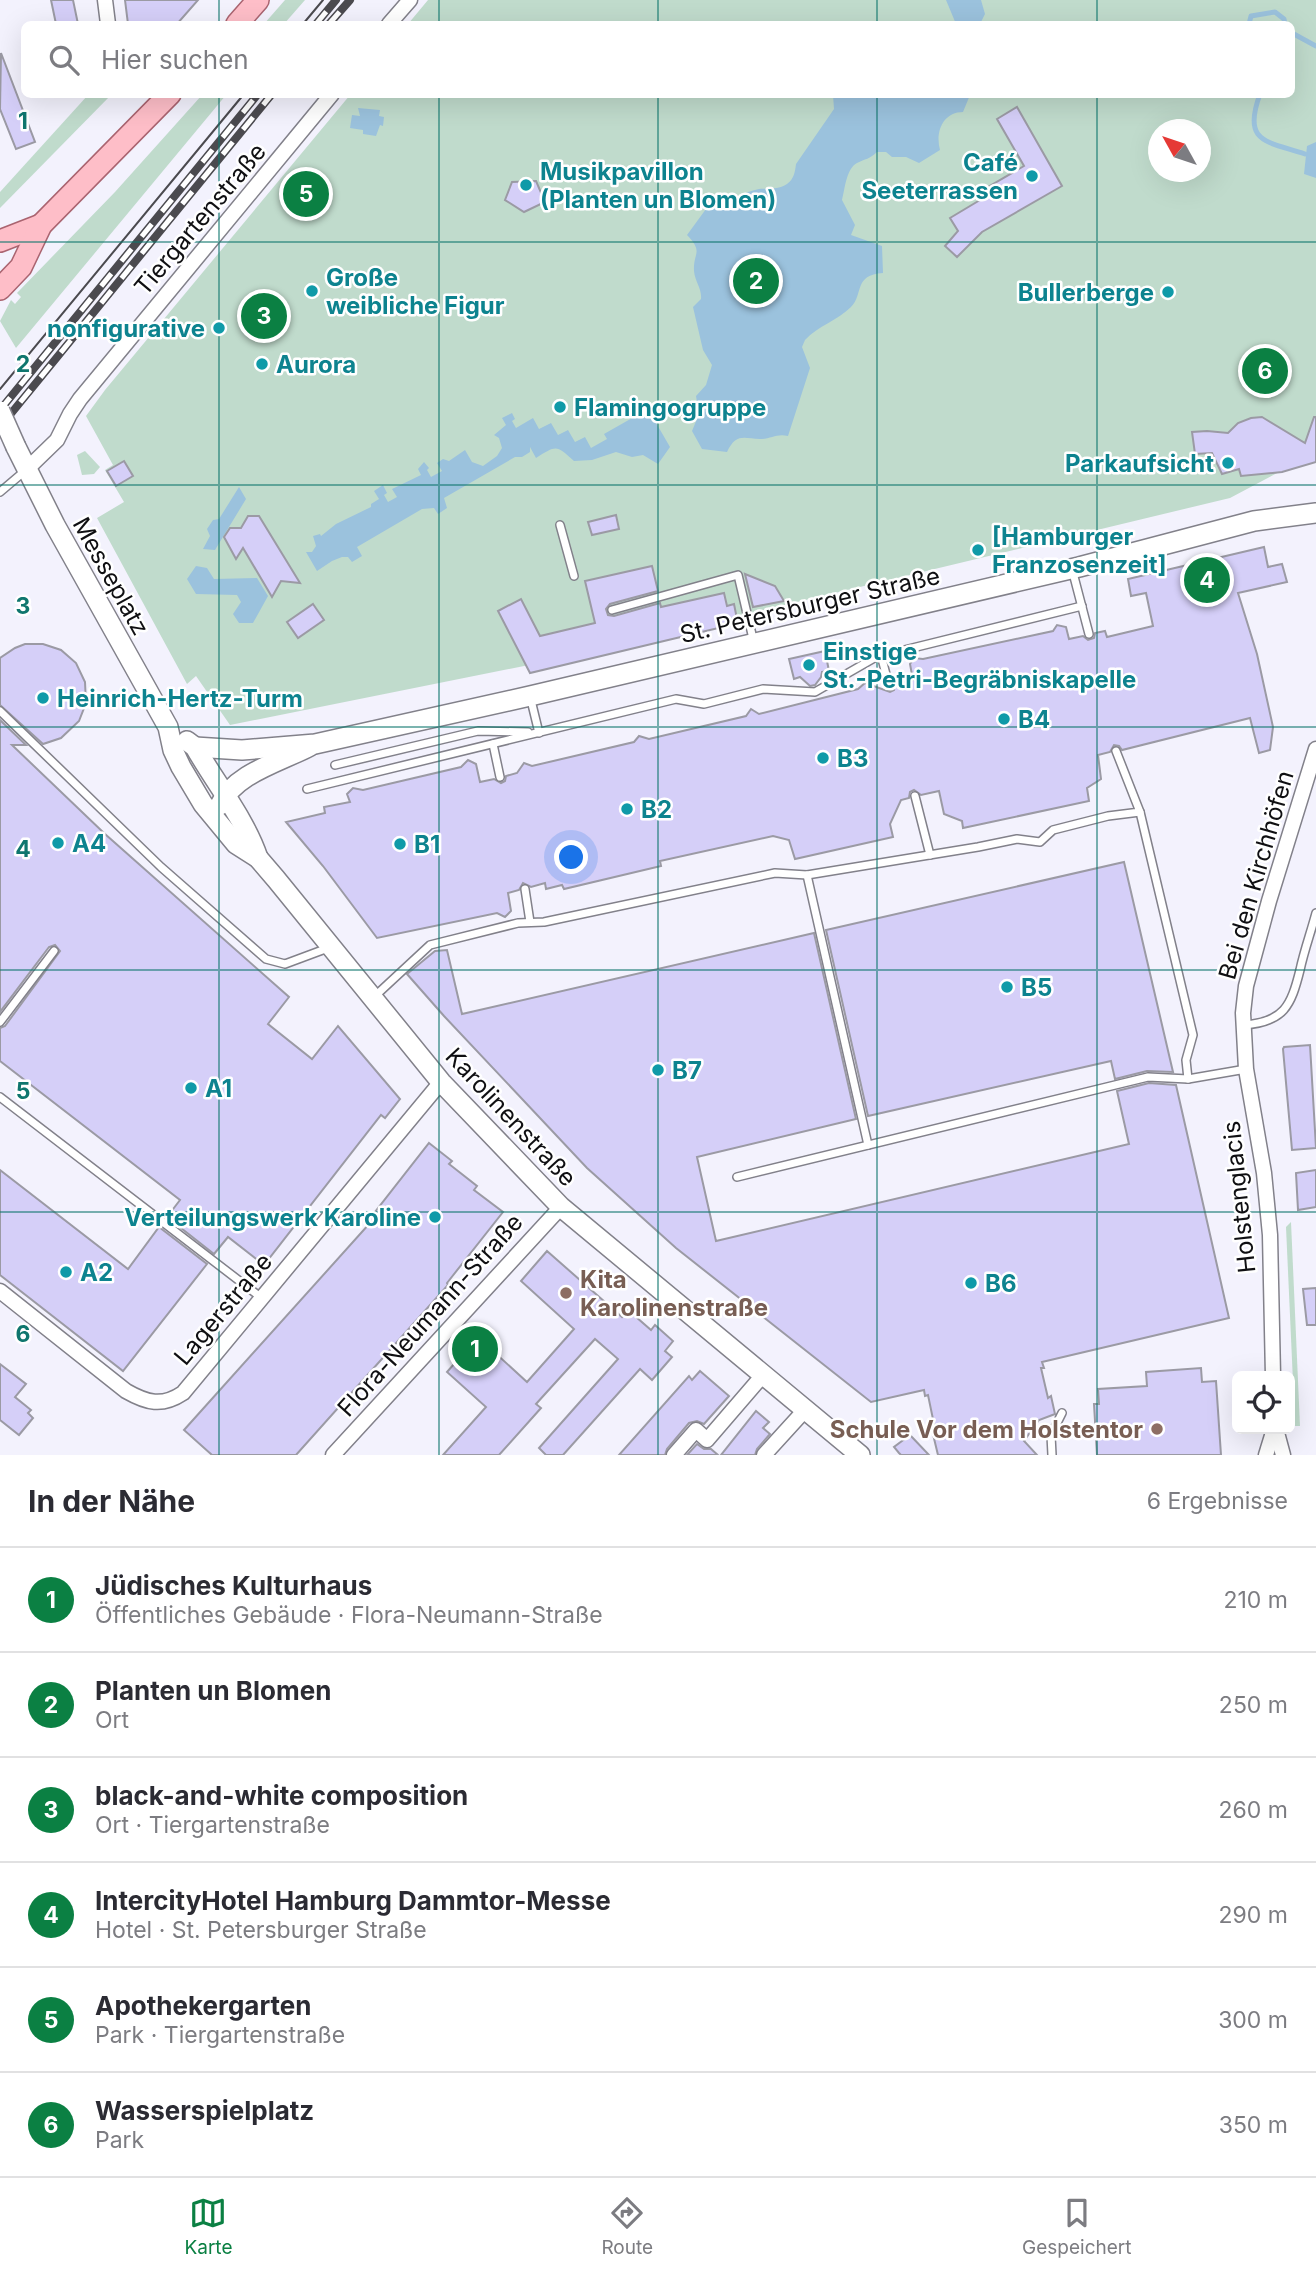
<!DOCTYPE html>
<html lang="de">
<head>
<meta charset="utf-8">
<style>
	:root { --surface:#fff; --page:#f2f2f3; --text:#2b2b33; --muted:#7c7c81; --line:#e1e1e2; --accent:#0b8043 }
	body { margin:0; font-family:Inter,sans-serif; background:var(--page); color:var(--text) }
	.controls { position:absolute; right:21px; bottom:21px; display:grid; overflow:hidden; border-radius:10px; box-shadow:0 7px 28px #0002 }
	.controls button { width:63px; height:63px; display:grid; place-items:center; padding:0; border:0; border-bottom:2px solid var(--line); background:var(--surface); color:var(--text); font:35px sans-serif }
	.compass { position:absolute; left:1148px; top:119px; width:63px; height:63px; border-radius:50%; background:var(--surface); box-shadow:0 7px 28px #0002; rotate:310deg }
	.you { position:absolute; left:572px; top:858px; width:24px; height:24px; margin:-18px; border:5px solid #fff; border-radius:50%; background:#1a73e8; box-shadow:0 0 0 10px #1a73e833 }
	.badge { display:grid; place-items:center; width:46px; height:46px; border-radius:50%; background:var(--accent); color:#fff; font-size:23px; font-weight:700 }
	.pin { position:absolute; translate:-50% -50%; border:4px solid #fff; box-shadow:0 2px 7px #0006 }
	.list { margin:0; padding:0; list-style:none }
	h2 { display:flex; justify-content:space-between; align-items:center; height:91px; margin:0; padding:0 28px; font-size:30px }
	h2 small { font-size:23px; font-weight:400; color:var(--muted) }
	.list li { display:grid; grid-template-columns:46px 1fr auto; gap:21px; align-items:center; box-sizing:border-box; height:105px; padding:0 28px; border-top:2px solid var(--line) }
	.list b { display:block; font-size:26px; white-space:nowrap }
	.list p { margin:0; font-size:23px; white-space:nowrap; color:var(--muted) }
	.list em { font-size:23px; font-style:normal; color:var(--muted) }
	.icon { flex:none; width:38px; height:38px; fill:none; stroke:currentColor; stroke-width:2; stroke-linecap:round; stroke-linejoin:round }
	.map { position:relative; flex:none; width:1316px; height:1455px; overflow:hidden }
	.search { position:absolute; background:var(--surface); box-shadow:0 7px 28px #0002; left:21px; right:21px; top:21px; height:77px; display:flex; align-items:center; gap:18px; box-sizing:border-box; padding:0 24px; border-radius:10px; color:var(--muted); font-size:26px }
	.sheet { height:721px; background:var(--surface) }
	nav { display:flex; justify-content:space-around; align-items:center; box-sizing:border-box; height:98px; border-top:2px solid var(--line); background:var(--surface); font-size:19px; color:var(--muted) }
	nav a { display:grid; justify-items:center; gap:4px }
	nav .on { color:var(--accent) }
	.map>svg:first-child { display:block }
	.green { fill:#c0dbcc; fill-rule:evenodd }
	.water { fill:#9bc2dd }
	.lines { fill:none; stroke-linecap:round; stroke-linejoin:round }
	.stream { stroke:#9bc2dd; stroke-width:5 }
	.building { fill:#d5cff8; stroke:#9b9aa4; stroke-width:2 }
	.lane-casing { stroke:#82818a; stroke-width:10 }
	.street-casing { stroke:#82818a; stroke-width:17 }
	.secondary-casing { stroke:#82818a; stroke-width:22 }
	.primary-casing { stroke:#aa6470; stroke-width:24 }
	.lane { stroke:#fff; stroke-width:7 }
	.street { stroke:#fff; stroke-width:14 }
	.secondary { stroke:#fff; stroke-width:19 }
	.primary { stroke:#febec8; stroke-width:21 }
	.tram { stroke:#4b4a4f; stroke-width:2 }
	.rail-casing { stroke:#4b4a4f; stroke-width:8 }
	.rail { stroke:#fff; stroke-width:5; stroke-dasharray:16; stroke-linecap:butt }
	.secondary-bridge-casing { stroke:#82818a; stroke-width:22; stroke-linecap:butt }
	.secondary-bridge { stroke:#fff; stroke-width:19 }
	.grid { fill:none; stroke:#0f766e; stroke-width:2; stroke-opacity:0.55 }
	.culture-dot { fill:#0f9aa8; stroke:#fff; stroke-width:2.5 }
	.education-dot { fill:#8d6e63; stroke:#fff; stroke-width:2.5 }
	.labels { text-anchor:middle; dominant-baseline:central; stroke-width:5; stroke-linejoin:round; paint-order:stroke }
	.culture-label { font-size:24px; font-weight:bold; fill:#0d838f; stroke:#fff; text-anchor:start }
	.street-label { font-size:24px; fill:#0f0f12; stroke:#fff }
	.education-label { font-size:24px; font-weight:bold; fill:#785e54; stroke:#fff; text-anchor:start }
	.grid-label { font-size:23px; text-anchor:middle; font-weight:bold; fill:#0f766e; stroke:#fff; stroke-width:5; stroke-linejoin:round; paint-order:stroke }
</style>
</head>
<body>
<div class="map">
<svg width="1316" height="1455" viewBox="0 0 1316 1455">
	<rect width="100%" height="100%" fill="#f3f2fd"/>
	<g class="green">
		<polygon points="285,0 305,0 284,24 264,24"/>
		<path d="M428,0h888v457l-18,5 -68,36 -666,160 -334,67 -34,-49 -9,8 -90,-166 27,-16 -19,-32 8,-5 -27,-49 19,-26 245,-295 942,-1v-70h-884zM1158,130h42v42h-42z"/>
		<polygon points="88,95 111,95 0,208 0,192"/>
		<polygon points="202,95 226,95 16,348 0,321 11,300 15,304 21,297 17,293 115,192"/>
		<polygon points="85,451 100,467 94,474 82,475 77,455"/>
		<polygon points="1291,1222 1300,1426 1295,1426 1286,1227"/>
	</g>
	<g class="water">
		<polygon points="946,0 981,0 985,14 980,24 956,24"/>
		<path d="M833,95h137l-7,17c-20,0 -28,20 -23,38l-21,13 -13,-6h-14l-6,-5h-9c-7,7 -12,7 -20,11 -11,6 -12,26 -15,37l13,25 -4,10 31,11 1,27c-30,2 -19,21 -32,34 -13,13 -33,19 -46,33l-3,7 8,21 -22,68c-11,-3 -17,3 -28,3 -17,-1 -24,-6 -33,13l-25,-3 -10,-18 7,-17 -3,-18 10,-11 6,-20 -9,-15 -10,-43 8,-8c1,-11 -6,-17 -7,-28 -1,-19 10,-18 -7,-36l19,-26c19,-2 34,-17 53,-20 10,-1 19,1 28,-5 7,-5 8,-12 9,-20l38,-55z"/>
		<polygon points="358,108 380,110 379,116 384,117 383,126 380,125 376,136 363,134 363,130 350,128 352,115 360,116"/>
		<polygon points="1316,142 1316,178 1304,174 1307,146"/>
		<path d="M648,409l22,38 -12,17 -15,-9 -11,2 -16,-5 -24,8 -18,1c-18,-16 -17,-16 -38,-3l-6,-11v5l-8,5h-7l-71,41 3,10 -9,6 -4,-6 -12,1 -65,38 5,9 -10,6 -4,-5h-6l-10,4 -15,10 -11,-19h6l4,-6 -3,-10 7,-2 1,2 15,-12 35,-17v-3l8,-5 -5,-8 9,-6 4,8 -3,2 4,7 9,-5 -5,-8 29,-14 -3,-6 6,-7 5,6 -2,2 4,7 11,-6 -5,-8 6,-4 6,2 16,-11 7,12 11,4 14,-10 5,-8 -3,-10 -5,-3 12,-10 -4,-7 10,-5 3,6 -3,2 4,7 17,-10 6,11 12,-6 7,12 10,-5 7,12 10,-5 6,11 16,-9 -3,-5z"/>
		<polygon points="239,487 246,499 215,550 203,549 210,536 207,529 213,520 219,519"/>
		<polygon points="196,566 207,568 214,579 257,578 268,596 253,623 239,623 233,614 241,602 237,595 196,594 187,579"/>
	</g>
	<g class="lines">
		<g class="stream">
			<polyline points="1249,24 1251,16 1275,12 1284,19 1285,24"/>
			<polyline points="1292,33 1316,46"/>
			<path d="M1260,94c-18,49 6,47 45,60"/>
		</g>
	</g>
	<g class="building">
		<polygon points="51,0 73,0 78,24 56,24"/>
		<polygon points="125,0 198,0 177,24 128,24"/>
		<polygon points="1,53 35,142 16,149 0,109"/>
		<polygon points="1017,107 1062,186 982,232 957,257 945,246 958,231 950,218 980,200 976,194 1024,166 997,119"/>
		<polygon points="536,181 545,202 524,212 505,200 512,182"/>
		<polygon points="1262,417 1305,443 1314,417 1316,417 1316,462 1282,472 1241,476 1239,469 1222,474 1212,453 1195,454 1192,432 1207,431 1228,433 1238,423 1251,418"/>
		<polygon points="124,461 133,476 116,486 107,471"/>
		<polygon points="616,515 619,529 592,535 588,522"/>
		<polygon points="248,516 259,516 300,583 281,581 272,597 243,548 236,559 224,537 230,528 241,528"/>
		<polygon points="1264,547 1268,567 1282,564 1287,582 1238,593 1257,654 1273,727 1270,750 1259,753 1250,718 1122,750 1119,746 1114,745 1110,752 1098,755 1101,779 1087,788 1089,801 963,828 962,821 944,814 939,791 921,795 914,790 910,792 909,798 901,800 890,824 893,837 795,859 789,840 773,836 660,861 661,866 564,889 562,885 546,889 545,883 531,887 523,883 519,890 508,893 511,911 505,917 497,913 377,938 323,866 286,822 325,813 324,807 350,802 347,794 353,788 363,790 461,767 468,760 476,764 480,782 494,779 501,783 505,781 506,776 517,773 524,763 532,766 634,742 639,736 649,739 746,716 751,709 759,714 858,689 865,683 890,692 894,690 895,685 913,680 910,664 914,658 923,659 1053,631 1057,625 1066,627 1069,639 1083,636 1088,640 1094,638 1095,633 1105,631 1107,637 1153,626 1146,593 1131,596 1128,579"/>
		<polygon points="652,566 658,591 610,604 606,609 608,615 614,616 660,603 661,607 724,593 727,606 734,604 737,619 730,620 731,625 530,673 498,611 521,599 540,636 595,623 585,581"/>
		<polygon points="745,574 775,586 784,601 753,607"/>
		<polygon points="313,604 324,620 298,638 287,622"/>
		<polygon points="25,644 43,644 61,650 76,663 85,682 86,703 79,721 61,738 43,744 0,705 0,658 15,648"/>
		<polygon points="825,651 829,671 822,672 821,677 815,685 810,686 800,677 794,679 789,659"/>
		<polygon points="0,720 26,745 12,745 105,834 289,997 268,1024 312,1059 338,1026 400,1099 385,1118 381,1115 264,1265 228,1237 214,1254 167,1217 180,1200 0,1061 0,1028 5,1026 60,951 55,945 49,947 0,1012"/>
		<polygon points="1124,862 1173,1072 1147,1071 1115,1079 1111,1061 868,1116 826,930"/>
		<polygon points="814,933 856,1119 697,1157 716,1241 1129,1144 1117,1091 1149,1083 1176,1085 1229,1318 1042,1362 1044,1368 1041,1368 1048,1398 1051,1396 1055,1414 1039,1420 1024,1441 1037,1455 938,1455 931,1426 934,1424 928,1395 925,1396 924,1390 871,1402 676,1248 587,1168 444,1016 407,974 435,951 447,950 462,1014"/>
		<polygon points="1310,1045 1316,1148 1292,1150 1283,1049 1284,1047"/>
		<polygon points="429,1143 452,1161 449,1164 477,1186 474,1190 503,1212 447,1283 448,1285 296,1455 212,1455 184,1430 370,1223 368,1221"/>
		<polygon points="0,1170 128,1269 159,1227 207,1264 123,1371 0,1275"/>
		<polygon points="1316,1170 1316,1207 1298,1210 1296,1173"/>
		<polygon points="547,1251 622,1317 628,1310 651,1330 655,1325 673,1341 665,1351 672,1357 652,1380 640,1369 563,1455 546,1455 539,1448 618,1359 595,1339 536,1404 541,1408 499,1455 443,1455 486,1407 447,1372 462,1355 457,1352 474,1333 478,1336 483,1336 494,1345 493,1351 527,1382 574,1329 521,1281"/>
		<polygon points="1316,1288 1316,1325 1307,1325 1303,1289"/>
		<polygon points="0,1364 26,1384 15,1397 31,1410 28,1413 33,1418 19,1435 0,1420"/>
		<polygon points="1201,1368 1202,1382 1216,1381 1221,1455 1097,1455 1094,1404 1099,1404 1098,1389 1147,1386 1146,1372"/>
		<polygon points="700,1371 729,1396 704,1424 697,1421 689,1423 667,1449 665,1455 619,1455 689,1376 692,1380"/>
		<polygon points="756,1411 769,1422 763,1428 770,1434 757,1449 755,1455 721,1455"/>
		<polygon points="910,1435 929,1455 901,1455 899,1453 894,1447"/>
		<polygon points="697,1444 704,1449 711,1449 718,1455 687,1455"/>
	</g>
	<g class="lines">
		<defs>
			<g id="lane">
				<polyline points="0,492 26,470"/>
				<polyline points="560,525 574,576"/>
				<polyline points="1072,569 1089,634"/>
				<polyline points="612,610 738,575 754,643"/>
				<polyline points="881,655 889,686"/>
				<polyline points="530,696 539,733"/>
				<polyline points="0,711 161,867 266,959 285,964 328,948"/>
				<polyline points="493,744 500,777"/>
				<polyline points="335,765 478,731 528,732"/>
				<polyline points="307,789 676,699 704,704 763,689 815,692 876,657 1082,606"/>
				<polyline points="915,796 930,855"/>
				<polyline points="1140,812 1193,1035 1186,1060 1188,1079"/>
				<polyline points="807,875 868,1145"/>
				<polyline points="525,889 530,922"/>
				<polyline points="374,997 430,945 518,923 544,922 775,873 807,875 978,847 1017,839 1040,842 1053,830 1108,816 1140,812 1116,751"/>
				<polyline points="0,1022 54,951"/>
				<path d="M1244,1025c40,-3 47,-19 56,-55 4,-19 11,-38 16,-57"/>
				<polyline points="0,1097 263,1299"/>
				<polyline points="737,1177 1148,1077 1188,1079 1246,1069"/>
				<polyline points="1052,1455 1051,1435 1062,1413"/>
			</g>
			<g id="street">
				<polyline points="105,0 108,24"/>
				<polyline points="389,24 410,0"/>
				<polyline points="26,470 57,440 70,414 80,399 332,94"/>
				<path d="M0,1291l126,100c21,12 36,16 57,2l258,-311"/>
				<polyline points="1273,1376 1270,1235 1264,1173 1246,1069 1243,1013 1246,986 1269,901 1316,749"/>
				<polyline points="1276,1429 1283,1455"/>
				<polyline points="333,1455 561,1207"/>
				<polyline points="674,1455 696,1430 707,1440 763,1375"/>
				<polyline points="764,1455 805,1410"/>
				<polyline points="1266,1455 1274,1429"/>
			</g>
			<g id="secondary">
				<polyline points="16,447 55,525 168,727 173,750 181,767 203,804 236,844 258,858 276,879 441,1082 561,1207 860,1455"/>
				<path d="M187,741l8,6c21,37 50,72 63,111"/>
				<polyline points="195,747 242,750 315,744 530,696 1079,567 1254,521 1316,513"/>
				<path d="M220,805c15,-32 60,-43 90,-59"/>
			</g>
			<g id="primary">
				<polyline points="237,24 258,0"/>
				<polyline points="0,241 41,225"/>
				<polyline points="0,289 21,267 41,225 170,94"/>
			</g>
		</defs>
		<use href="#lane" class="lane-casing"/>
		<use href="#street" class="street-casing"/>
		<use href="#secondary" class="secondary-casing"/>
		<use href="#primary" class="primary-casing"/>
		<use href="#lane" class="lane"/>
		<use href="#street" class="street"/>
		<use href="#secondary" class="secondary"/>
		<use href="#primary" class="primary"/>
		<g class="tram">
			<polyline points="303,24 323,0"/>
			<polyline points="0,389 244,94"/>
		</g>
		<defs>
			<g id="rail">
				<polyline points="316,24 336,0"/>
				<polyline points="329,24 350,0"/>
				<polyline points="0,410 258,94"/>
				<polyline points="0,427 272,94"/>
			</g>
		</defs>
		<use href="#rail" class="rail-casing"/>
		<use href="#rail" class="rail"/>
		<defs>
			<polyline id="secondary-bridge" points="0,411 16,447"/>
		</defs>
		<use href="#secondary-bridge" class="secondary-bridge-casing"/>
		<use href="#secondary-bridge" class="secondary-bridge"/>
	</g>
	<path class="grid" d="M219,0v24M439,0v24M658,0v24M877,0v24M1097,0v24M219,94v1361M439,94v1361M658,94v1361M877,94v1361M1097,94v1361M0,242h1316M0,485h1316M0,727h1316M0,970h1316M0,1212h1316"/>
	<g class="culture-dot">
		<circle cx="1032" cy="176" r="7"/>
		<circle cx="526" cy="185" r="7"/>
		<circle cx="312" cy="291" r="7"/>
		<circle cx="1168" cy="292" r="7"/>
		<circle cx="219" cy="328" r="7"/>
		<circle cx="262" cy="364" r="7"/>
		<circle cx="560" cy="407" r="7"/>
		<circle cx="1228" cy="463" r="7"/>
		<circle cx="978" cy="550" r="7"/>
		<circle cx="809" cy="665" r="7"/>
		<circle cx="43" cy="698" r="7"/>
		<circle cx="1004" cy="719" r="7"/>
		<circle cx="823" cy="758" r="7"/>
		<circle cx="627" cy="809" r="7"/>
		<circle cx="58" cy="843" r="7"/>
		<circle cx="400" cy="844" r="7"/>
		<circle cx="1007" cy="987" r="7"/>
		<circle cx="658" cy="1070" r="7"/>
		<circle cx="191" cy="1088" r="7"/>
		<circle cx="435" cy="1217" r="7"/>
		<circle cx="66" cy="1272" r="7"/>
		<circle cx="971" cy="1283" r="7"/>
	</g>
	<g class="education-dot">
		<circle cx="566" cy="1293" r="7"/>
		<circle cx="1157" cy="1429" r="7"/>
	</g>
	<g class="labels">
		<g class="culture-label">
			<text x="1018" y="162" text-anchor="end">Café<tspan x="1018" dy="28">Seeterrassen</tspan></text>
			<text x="540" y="171">Musikpavillon<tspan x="540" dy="28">(Planten un Blomen)</tspan></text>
			<text x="326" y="277">Große<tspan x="326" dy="28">weibliche Figur</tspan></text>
			<text x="1154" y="292" text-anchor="end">Bullerberge</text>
			<text x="205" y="328" text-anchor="end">nonfigurative</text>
			<text x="276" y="364">Aurora</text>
			<text x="574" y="407">Flamingogruppe</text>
			<text x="1214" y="463" text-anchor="end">Parkaufsicht</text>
			<text x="992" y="536">[Hamburger<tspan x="992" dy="28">Franzosenzeit]</tspan></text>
			<text x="823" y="651">Einstige<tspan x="823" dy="28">St.-Petri-Begräbniskapelle</tspan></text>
			<text x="57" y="698">Heinrich-Hertz-Turm</text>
			<text x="1018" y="719">B4</text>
			<text x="837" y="758">B3</text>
			<text x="641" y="809">B2</text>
			<text x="72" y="843">A4</text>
			<text x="414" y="844">B1</text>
			<text x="1021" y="987">B5</text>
			<text x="672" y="1070">B7</text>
			<text x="205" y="1088">A1</text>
			<text x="421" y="1217" text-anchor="end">Verteilungswerk Karoline</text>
			<text x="80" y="1272">A2</text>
			<text x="985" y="1283">B6</text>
		</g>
		<g class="street-label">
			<text transform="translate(200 219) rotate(-50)">Tiergartenstraße</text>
			<text transform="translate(111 576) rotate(61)">Messeplatz</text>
			<text transform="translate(810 605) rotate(-13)">St. Petersburger Straße</text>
			<text transform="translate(1256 875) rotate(-74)">Bei den Kirchhöfen</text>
			<text transform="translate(511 1117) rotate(47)">Karolinenstraße</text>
			<text transform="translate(1239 1197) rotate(-96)">Holstenglacis</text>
			<text transform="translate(223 1309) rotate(-50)">Lagerstraße</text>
			<text transform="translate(430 1315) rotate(-48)">Flora-Neumann-Straße</text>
		</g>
		<g class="education-label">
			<text x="580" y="1279">Kita<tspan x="580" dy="28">Karolinenstraße</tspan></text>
			<text x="1143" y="1429" text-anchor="end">Schule Vor dem Holstentor</text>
		</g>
	</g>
	<g class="grid-label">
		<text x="23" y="129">1</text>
		<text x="23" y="372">2</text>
		<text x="23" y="614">3</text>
		<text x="23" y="857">4</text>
		<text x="23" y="1099">5</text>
		<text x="23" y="1342">6</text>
	</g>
</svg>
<div class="controls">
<button><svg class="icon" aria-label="locate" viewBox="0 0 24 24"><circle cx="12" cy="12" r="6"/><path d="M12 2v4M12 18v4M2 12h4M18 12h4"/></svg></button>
</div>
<svg class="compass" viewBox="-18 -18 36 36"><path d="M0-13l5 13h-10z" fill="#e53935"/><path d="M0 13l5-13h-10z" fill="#7c7c81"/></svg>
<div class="you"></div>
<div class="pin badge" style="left:475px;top:1349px">1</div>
<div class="pin badge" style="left:756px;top:281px">2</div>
<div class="pin badge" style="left:264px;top:316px">3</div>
<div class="pin badge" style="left:1207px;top:580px">4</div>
<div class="pin badge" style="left:306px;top:194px">5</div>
<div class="pin badge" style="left:1265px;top:371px">6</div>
<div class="search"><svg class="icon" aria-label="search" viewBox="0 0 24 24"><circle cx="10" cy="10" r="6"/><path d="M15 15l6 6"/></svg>Hier suchen</div>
</div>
<section class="sheet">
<h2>In der Nähe<small>6 Ergebnisse</small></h2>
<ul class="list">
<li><span class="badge">1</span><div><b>Jüdisches Kulturhaus</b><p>Öffentliches Gebäude · Flora-Neumann-Straße</p></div><em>210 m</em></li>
<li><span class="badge">2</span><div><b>Planten un Blomen</b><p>Ort</p></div><em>250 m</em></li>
<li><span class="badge">3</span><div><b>black-and-white composition</b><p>Ort · Tiergartenstraße</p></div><em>260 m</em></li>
<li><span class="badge">4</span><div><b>IntercityHotel Hamburg Dammtor-Messe</b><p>Hotel · St. Petersburger Straße</p></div><em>290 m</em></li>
<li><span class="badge">5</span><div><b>Apothekergarten</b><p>Park · Tiergartenstraße</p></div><em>300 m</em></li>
<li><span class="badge">6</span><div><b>Wasserspielplatz</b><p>Park</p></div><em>350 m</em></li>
</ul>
</section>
<nav>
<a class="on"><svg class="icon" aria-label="map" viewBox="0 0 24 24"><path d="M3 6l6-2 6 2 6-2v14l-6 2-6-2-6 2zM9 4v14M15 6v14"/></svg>Karte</a>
<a><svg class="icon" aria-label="directions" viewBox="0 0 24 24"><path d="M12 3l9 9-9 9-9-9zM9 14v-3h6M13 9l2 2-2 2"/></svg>Route</a>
<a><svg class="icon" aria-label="saved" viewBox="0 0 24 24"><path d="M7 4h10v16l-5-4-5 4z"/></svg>Gespeichert</a>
</nav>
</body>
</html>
